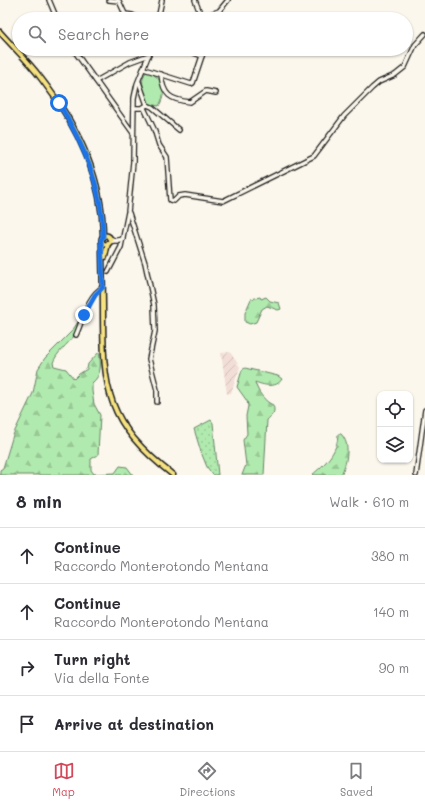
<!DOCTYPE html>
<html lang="en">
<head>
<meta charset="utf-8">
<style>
	:root { --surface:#fff; --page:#f2f2f3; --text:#2b2b33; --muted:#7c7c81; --line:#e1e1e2; --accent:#d1495b }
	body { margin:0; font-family:Mali,sans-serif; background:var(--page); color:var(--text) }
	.controls { position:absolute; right:12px; bottom:12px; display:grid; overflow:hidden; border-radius:8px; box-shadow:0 1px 3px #0004 }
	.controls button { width:36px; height:36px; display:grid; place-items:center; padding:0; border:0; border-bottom:1px solid var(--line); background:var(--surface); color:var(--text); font:20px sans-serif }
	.stop { position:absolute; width:12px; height:12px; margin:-9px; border:3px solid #1a73e8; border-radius:50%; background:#fff }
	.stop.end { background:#1a73e8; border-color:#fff; box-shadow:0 1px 4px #0008 }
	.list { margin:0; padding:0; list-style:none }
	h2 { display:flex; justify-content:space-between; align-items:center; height:52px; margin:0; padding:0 16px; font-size:17px }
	h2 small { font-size:13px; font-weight:400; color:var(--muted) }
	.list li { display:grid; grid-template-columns:26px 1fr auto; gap:12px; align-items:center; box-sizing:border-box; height:56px; padding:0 16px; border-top:1px solid var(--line) }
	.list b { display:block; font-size:15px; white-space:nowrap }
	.list p { margin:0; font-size:13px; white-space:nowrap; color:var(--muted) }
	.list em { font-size:13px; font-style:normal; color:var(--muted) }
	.icon { flex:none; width:22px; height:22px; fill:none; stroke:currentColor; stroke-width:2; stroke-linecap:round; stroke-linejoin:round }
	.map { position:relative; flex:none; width:425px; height:475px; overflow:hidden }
	.search { position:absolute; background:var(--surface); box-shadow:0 1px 3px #0004; left:12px; right:12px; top:12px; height:44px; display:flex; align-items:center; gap:10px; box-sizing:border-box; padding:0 14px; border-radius:22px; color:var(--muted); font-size:15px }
	.sheet { height:276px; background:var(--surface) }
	nav { display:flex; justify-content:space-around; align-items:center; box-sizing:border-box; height:56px; border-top:1px solid var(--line); background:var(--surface); font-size:11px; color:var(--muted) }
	nav a { display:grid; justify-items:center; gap:2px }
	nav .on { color:var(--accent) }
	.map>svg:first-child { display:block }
	.industrial { fill:url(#industrial-furrows) }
	.grass { fill:url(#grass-dots); stroke:#668365 }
	.forest { fill:url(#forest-firs); stroke:#668365 }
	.green { fill:#b1eaae; stroke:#668365 }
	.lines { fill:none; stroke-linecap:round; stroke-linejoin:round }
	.minor-casing { stroke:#1c1c1c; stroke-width:6 }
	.major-casing { stroke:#1c1c1c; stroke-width:7 }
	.minor { stroke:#fbf7ec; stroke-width:3.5 }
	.major { stroke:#f6e281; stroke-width:4 }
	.route { stroke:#1a73e8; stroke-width:5 }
</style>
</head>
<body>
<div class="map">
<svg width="425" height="475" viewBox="0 0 425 475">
	<defs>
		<pattern id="industrial-furrows" width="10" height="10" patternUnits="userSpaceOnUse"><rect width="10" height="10" fill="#f2ded6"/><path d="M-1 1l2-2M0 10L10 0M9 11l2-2" fill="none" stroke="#cfbeb7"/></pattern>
		<pattern id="grass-dots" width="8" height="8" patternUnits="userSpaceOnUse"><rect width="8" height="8" fill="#b1eaae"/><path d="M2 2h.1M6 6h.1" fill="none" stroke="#98c895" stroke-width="1.8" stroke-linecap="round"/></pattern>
		<pattern id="forest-firs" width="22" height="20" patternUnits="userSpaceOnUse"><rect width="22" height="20" fill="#b1eaae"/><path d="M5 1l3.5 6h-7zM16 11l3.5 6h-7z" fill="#98c895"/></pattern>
	</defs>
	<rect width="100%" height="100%" fill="#fbf7ec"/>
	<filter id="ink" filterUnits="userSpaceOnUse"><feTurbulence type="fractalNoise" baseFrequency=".025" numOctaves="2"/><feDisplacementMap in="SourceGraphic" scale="8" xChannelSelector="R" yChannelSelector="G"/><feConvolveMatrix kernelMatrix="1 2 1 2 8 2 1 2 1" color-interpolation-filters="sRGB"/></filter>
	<g filter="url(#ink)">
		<polygon class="industrial" points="230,352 240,367 231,393 227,394 221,353"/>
		<polygon class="grass" points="211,420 213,423 218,475 213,475 207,467 201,452 194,429"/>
		<g class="forest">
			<polygon points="260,297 261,299 266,297 270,301 279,303 281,309 278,310 267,306 262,309 256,322 250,324 245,322 245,313 251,299"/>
			<path d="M84,313c-3,7 -5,17 -10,23 -6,8 -18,17 -21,27l1,3 12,3 8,10 5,-5 8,-5 1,-5 11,-12c2,12 3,23 -7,31v8l2,13 6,11 -2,40 -7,4v11l3,4 21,-1 5,-7 7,1 6,8h-133v-5l3,-2 10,-33 20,-42 5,-24 7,-11 27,-27z"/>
			<path d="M245,368l33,8 4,3c-6,10 -19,6 -27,3 2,9 10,20 18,23 3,8 -1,10 -6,15l-3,55h-22l4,-10 -3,-25 4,-6 -1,-18 2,-10 -1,-5 -10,-14 5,-17z"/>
			<path d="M338,434h3c10,10 6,28 0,41h-29c13,-11 26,-23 26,-41z"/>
		</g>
		<path class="green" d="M147,71c16,7 21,19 12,35l-10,-2c-4,-10 -11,-24 -2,-33z"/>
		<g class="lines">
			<defs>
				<g id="minor">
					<polyline points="49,0 57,19"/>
					<polyline points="109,0 119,1 125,14 132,15 140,19"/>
					<polyline points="195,0 202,18"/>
					<polyline points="201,17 219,11 228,0"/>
					<polyline points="113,19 125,14"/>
					<polyline points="158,19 162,0"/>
					<polyline points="73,49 133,133"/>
					<polyline points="202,56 205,49"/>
					<polyline points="144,69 191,84 193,83 202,56 183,49"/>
					<path d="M161,74c2,21 9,26 29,28l16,-11 10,2"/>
					<polyline points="96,81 130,62 149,55"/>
					<polyline points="139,82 147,105"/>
					<polyline points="134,108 142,108 147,105 152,107 179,130"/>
					<polyline points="144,108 154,129 159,145 167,157 170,200 174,201 179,196 185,195 223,201 314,156 344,116 372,88 379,82 395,75 405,67 415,45 425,34"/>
					<polyline points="129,213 145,263 154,305 155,331 149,359 157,390 157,402"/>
					<polyline points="109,238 117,241"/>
					<polyline points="109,242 123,239"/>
					<polyline points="108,272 121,247 128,212 133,162 134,98 137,84 151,49"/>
					<path d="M76,335c7,-15 11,-39 27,-48"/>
					<polyline points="416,475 425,410"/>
				</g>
				<g id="major">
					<path d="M0,32c13,15 28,29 40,45 36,46 63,101 63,159"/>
					<circle cx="106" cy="240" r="4.5"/>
					<path d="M102,242c0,23 1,45 1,68 0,80 3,113 70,165"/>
					<polyline points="105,257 108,243"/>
				</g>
			</defs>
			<use href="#minor" class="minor-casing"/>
			<use href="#major" class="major-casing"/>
			<use href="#minor" class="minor"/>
			<use href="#major" class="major"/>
		</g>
	</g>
	<g class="lines" filter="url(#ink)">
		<path class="route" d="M59,103c24,41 44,85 44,133l-2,4 2,47 -8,8 -11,20"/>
	</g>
</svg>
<div class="controls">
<button><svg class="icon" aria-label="locate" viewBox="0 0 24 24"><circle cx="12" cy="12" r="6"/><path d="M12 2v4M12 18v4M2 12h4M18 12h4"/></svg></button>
<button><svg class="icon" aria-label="layers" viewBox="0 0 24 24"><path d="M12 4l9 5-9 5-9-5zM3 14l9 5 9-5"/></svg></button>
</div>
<div class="stop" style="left:59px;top:103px"></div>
<div class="stop end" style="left:84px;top:315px"></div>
<div class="search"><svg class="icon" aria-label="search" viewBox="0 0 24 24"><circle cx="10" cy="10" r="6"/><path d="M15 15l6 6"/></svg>Search here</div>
</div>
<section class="sheet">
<h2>8 min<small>Walk · 610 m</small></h2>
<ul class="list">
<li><svg class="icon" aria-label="ahead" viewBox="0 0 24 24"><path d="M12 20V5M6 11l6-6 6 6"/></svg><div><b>Continue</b><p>Raccordo Monterotondo Mentana</p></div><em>380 m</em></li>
<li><svg class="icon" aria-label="ahead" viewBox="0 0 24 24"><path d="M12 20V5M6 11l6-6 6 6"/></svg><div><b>Continue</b><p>Raccordo Monterotondo Mentana</p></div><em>140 m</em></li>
<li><svg class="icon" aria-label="right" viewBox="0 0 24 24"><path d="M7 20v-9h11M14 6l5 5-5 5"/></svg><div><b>Turn right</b><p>Via della Fonte</p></div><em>90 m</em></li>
<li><svg class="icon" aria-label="arrive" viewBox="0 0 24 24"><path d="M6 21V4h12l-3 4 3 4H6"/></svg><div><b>Arrive at destination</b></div></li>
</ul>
</section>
<nav>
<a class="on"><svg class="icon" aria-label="map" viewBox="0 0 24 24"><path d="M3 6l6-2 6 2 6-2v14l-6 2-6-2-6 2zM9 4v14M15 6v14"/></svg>Map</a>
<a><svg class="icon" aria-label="directions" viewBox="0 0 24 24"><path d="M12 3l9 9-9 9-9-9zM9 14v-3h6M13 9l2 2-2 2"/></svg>Directions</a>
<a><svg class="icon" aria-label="saved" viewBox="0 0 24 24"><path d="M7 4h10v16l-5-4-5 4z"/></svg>Saved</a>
</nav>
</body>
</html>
